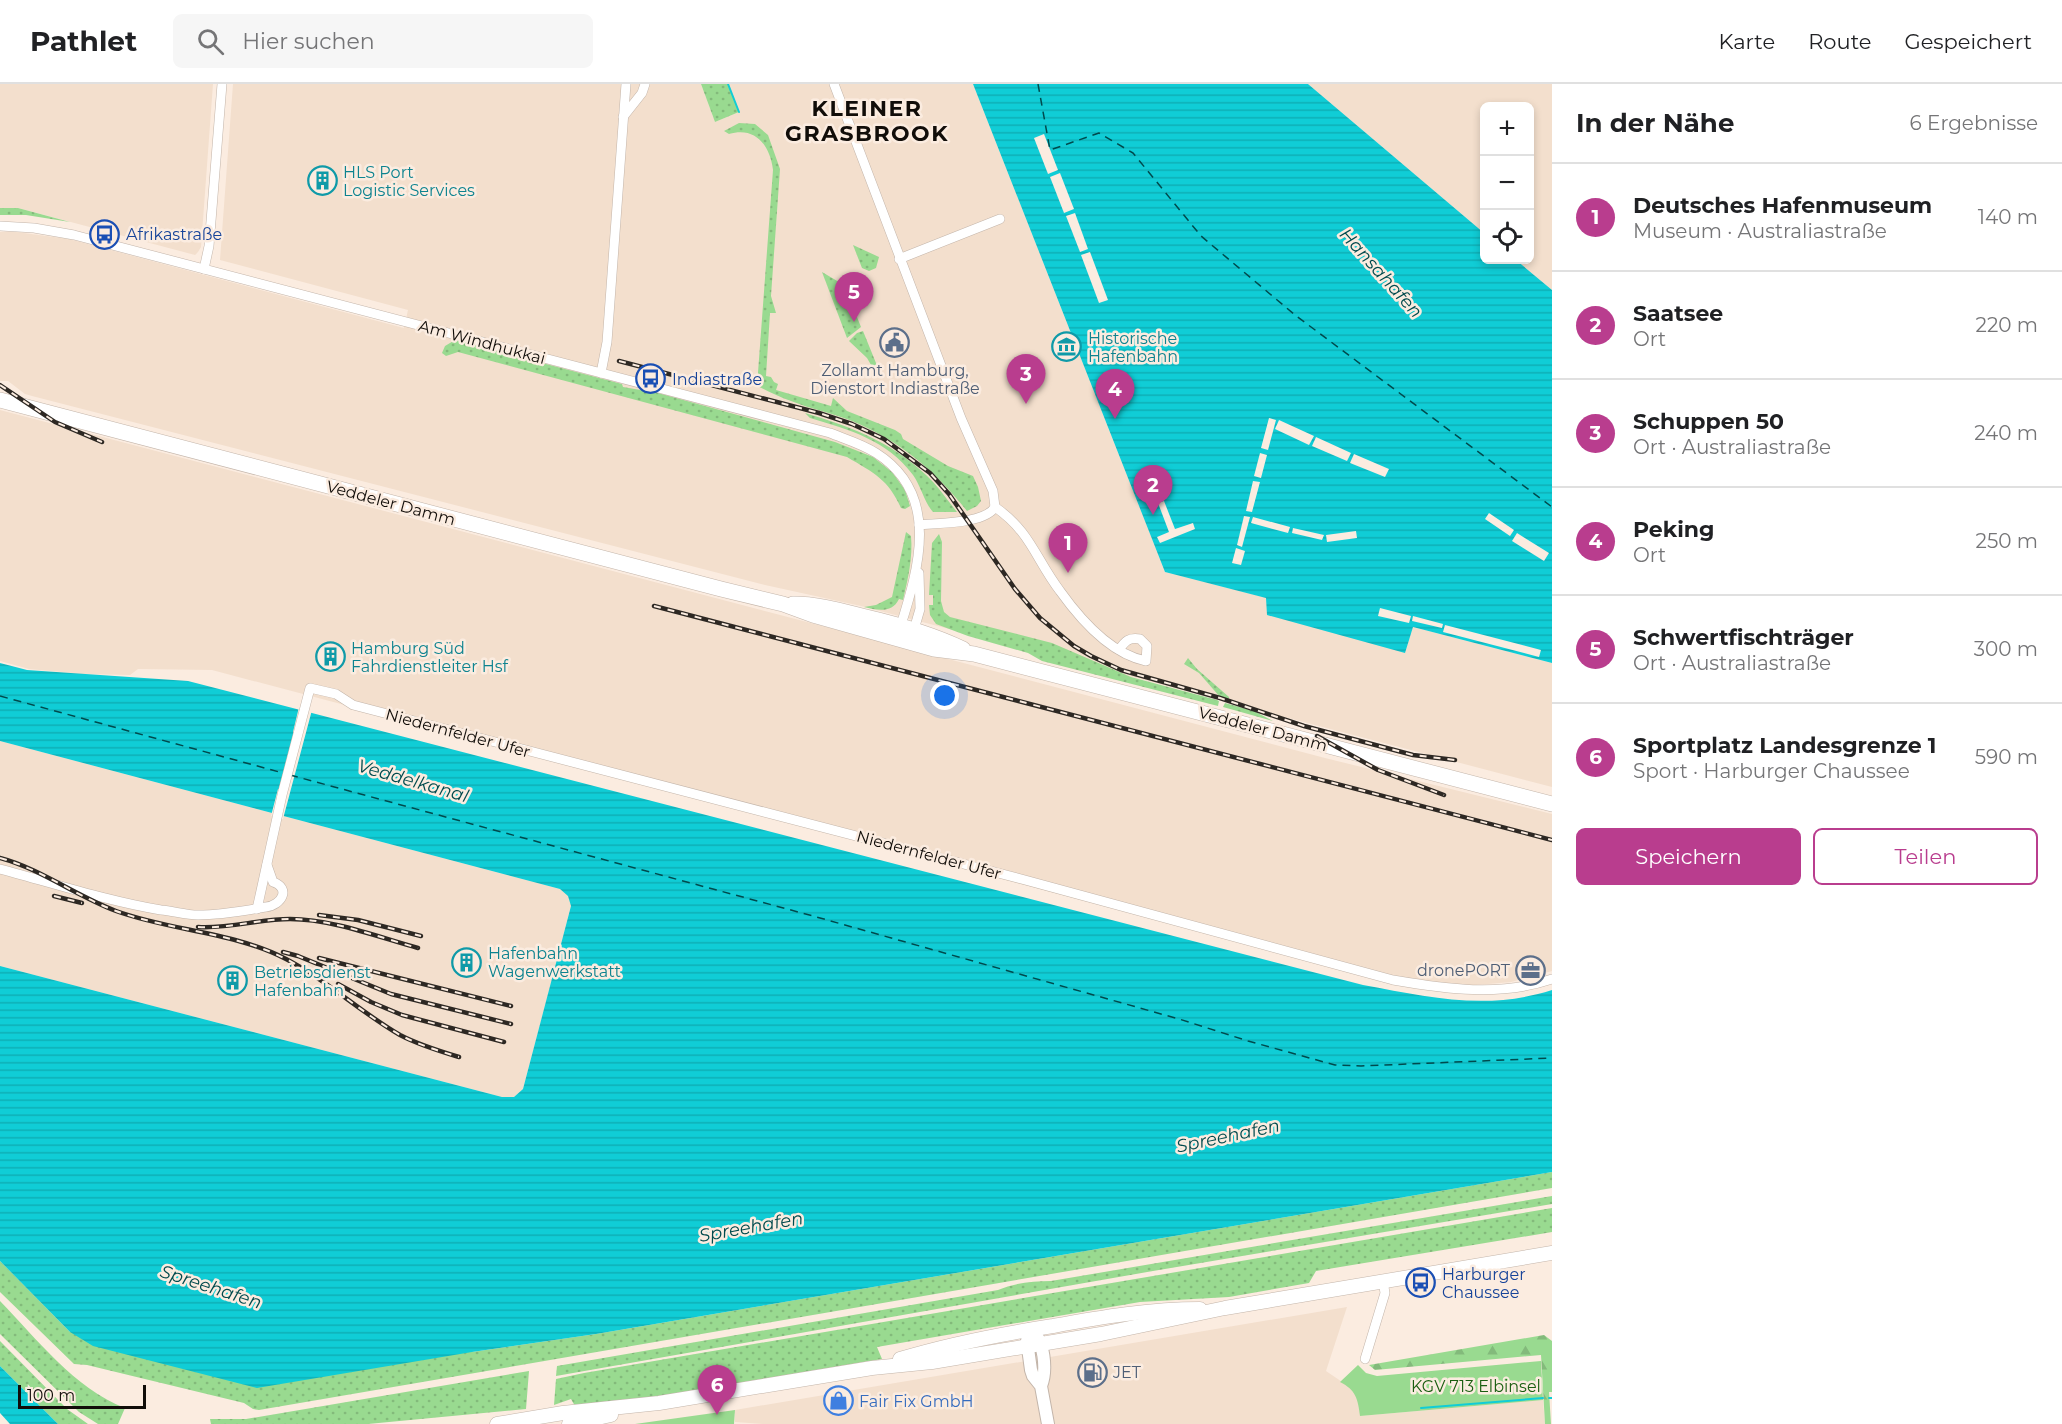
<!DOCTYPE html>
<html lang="de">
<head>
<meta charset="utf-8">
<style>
	:root { --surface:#fff; --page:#f6f6f6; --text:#202124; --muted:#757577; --line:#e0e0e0; --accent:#b93d8e }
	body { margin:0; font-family:Montserrat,sans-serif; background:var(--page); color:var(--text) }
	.controls { position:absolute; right:18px; top:18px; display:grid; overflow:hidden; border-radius:9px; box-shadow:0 3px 9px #0003 }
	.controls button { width:54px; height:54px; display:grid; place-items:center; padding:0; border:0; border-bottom:2px solid var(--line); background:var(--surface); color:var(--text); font:30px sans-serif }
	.scale { position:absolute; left:18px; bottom:15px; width:128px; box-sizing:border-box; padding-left:6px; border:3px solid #110d09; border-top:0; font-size:16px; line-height:21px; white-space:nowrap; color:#110d09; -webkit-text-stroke:4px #fbece0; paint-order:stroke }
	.you { position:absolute; left:945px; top:612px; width:21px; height:21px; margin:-15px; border:4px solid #fff; border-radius:50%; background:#1a73e8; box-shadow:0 0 0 9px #1a73e833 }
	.badge { display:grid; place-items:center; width:39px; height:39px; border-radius:50%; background:var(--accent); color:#fff; font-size:20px; font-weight:700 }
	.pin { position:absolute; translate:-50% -50px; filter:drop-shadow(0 2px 3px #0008) }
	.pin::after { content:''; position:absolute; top:32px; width:21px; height:18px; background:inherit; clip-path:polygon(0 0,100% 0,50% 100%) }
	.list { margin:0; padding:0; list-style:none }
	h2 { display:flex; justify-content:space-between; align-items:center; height:78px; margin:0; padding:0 24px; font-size:26px }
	h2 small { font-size:20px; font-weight:400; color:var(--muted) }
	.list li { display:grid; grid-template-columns:39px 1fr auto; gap:18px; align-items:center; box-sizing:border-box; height:108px; padding:0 24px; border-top:2px solid var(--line) }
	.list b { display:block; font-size:22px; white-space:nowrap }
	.list p { margin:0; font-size:20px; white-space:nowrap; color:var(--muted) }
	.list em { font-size:20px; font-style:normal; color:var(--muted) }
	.actions { display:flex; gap:12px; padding:18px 24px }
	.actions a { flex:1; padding:14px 0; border:2px solid var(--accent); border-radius:9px; text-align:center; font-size:21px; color:var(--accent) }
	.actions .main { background:var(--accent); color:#fff }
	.icon { flex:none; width:33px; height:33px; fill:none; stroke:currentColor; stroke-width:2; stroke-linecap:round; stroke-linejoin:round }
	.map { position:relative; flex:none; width:1552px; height:1340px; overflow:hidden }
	header { display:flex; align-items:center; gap:36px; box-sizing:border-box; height:84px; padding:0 30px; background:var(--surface); border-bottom:2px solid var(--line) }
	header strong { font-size:28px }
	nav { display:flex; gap:33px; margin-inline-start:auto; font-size:21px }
	.search { width:420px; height:54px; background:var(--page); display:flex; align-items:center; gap:15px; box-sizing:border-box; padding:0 21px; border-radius:9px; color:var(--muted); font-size:22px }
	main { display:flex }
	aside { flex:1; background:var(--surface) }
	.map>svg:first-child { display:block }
	.built { fill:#f3dfcd }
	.grass { fill:url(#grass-dots) }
	.forest { fill:url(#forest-firs) }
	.green { fill:#99da90 }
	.water { fill:url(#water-rules) }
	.pier { fill:#fbece0 }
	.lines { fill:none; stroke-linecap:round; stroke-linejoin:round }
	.stream { stroke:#10cdd6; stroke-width:2 }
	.ferry { stroke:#004a4d; stroke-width:1.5; stroke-dasharray:8 6; stroke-linecap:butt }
	.minor-casing { stroke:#c3b5aa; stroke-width:10 }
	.tertiary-casing { stroke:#c3b5aa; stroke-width:14 }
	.secondary-casing { stroke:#c3b5aa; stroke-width:15 }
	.primary-casing { stroke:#c3b5aa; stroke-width:16 }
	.minor { stroke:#fff; stroke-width:9 }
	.tertiary { stroke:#fff; stroke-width:12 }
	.secondary { stroke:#fff; stroke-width:14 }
	.primary { stroke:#fff; stroke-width:15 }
	.rail-casing { stroke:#2d2823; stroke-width:4.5 }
	.rail { stroke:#fbece0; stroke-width:2; stroke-dasharray:7; stroke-linecap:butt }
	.labels { text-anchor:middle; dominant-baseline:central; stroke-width:5; stroke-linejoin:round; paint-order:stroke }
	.culture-label { font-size:16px; fill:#0d838f; stroke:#fbece0; text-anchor:start }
	.transit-label { font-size:16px; fill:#164399; stroke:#fbece0; text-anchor:start }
	.street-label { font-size:16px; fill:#110d09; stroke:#fbece0 }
	.service-label { font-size:16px; fill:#4e5e75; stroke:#fbece0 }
	.park-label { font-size:16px; fill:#1a5e10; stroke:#fbece0 }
	.shop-label { font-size:16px; fill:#366cbe; stroke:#fbece0; text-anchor:start }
	.water-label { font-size:18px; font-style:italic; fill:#004a4d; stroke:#fbece0 }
	.district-label { font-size:22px; font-weight:bold; letter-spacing:1.5px; fill:#110d09; stroke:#fbece0 }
</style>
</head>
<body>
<header>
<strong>Pathlet</strong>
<div class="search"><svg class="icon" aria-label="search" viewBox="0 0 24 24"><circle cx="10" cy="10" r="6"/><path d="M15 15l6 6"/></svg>Hier suchen</div>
<nav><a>Karte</a><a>Route</a><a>Gespeichert</a></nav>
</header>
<main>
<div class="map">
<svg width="1552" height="1340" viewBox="0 0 1552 1340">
	<defs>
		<pattern id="grass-dots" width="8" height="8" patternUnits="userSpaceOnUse" patternTransform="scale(1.5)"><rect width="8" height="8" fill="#99da90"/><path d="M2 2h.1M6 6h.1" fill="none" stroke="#83ba7b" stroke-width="1.8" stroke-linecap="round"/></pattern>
		<pattern id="forest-firs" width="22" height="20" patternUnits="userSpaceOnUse" patternTransform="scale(1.5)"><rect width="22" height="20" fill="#99da90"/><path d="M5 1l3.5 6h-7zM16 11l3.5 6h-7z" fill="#83ba7b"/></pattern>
		<pattern id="water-rules" width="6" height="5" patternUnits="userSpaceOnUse" patternTransform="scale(1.5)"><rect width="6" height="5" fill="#10cdd6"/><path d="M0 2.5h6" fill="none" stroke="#0eafb6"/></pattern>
	</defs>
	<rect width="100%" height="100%" fill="#fbece0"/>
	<g class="built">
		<polygon points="0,0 213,0 201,163 198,168 195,171 18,124 0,124"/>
		<polygon points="233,0 701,0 715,38 739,28 728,0 973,0 1165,488 1267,514 1405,568 1413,543 1552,579 1552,703 861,522 765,501 32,312 25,310 8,297 0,297 0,148 16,148 69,155 404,244 408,226 220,176"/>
		<polygon points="1308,0 1552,0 1552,206 1516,176 1530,176 1530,22 1484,22 1484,149"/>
		<polygon points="0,326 1325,674 1552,730 1552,887 1511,898 1465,902 1399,900 212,586 138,585 130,591 82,590 29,585 0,577"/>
		<polygon points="0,657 560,805 569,812 571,822 523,1005 514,1013 502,1013 0,882"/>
		<polygon points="1347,1223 1326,1287 1351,1304 1358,1313 1360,1332 1543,1316 1545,1340 763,1340 735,1338 735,1326"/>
	</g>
	<g class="grass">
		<polygon points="701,0 728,0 739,28 715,38"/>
		<path d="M739,39l16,1 13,11 12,34 -9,127 5,17h-6l-4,63 5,1 3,5 4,2 -2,6 55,16 2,-8 14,13 48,19 6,4 2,5 45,27 25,10 5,11 3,14 -4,5 -10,5c-31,-39 -68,-71 -115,-90 -20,-8 -41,-12 -61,-20 -12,-4 -23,-10 -34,-15l16,-216c-3,-25 -18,-44 -44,-36l-5,-3z"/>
		<polygon points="0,124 18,124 70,138 26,131 0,131"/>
		<polygon points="853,161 879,173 876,184 869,187 862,184"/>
		<polygon points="822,188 844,201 861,243 847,254"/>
		<polygon points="863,247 878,284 874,286 867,274 849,257 857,249"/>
		<path d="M455,256l167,44 1,3 35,6 177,49 38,15 19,15 13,18 5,16 -5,3 -4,-1c-13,-29 -27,-35 -54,-51l-389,-105 -12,4 -4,-3 3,-7z"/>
		<path d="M805,329c48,14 94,32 129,70 8,9 15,19 23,29h-24c-9,-10 -12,-26 -20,-37 -26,-35 -63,-45 -103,-57z"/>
		<path d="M906,448l5,4c2,21 -3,43 -8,64l-4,-1c-7,15 -22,11 -35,8l12,-2 16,-8z"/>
		<polygon points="939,450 942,458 941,517 944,528 950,533 1052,559 1131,593 1217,616 1219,617 1218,622 1042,577 1028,569 968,552 936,540 930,531 929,521 933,521 933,511 929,511 932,459"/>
		<polygon points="1188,574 1197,585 1229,613 1229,615 1220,613 1199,589 1184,580"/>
		<polygon points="1225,619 1254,627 1273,637 1223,623"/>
		<polygon points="1552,1088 1552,1104 259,1326 253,1325 244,1319 87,1281 74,1280 0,1208 0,1177 70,1248 472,1268 596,1250"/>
		<path d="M1552,1112v8l-399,67 -597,105 1,-10 441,-76c16,-7 35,-9 53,-9z"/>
		<polygon points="1552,1124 1552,1148 1316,1187 1309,1199 1229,1213 1140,1218 877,1263 882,1275 650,1314 575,1322 571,1315 554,1321 556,1295 584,1289"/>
		<path d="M0,1217c37,38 74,87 125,107l-7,16h-20l-19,-12 -79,-78z"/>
		<polygon points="0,1257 67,1325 88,1340 58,1340 0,1282"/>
		<polygon points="529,1287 526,1325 368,1340 211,1340 210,1335 246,1335"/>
	</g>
	<polygon class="forest" points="1544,1251 1552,1257 1552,1308 1549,1308 1551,1340 1545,1340 1541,1271 1375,1286 1369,1281"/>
	<g class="green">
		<path d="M1541,1277l2,39 -183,16c-2,-17 -4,-26 -20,-34l18,-17 8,8 11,3z"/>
		<polygon points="735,1326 734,1340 635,1340"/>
	</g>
	<g class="water">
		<polygon points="973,0 1308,0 1484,149 1484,176 1516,176 1552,206 1552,579 1413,543 1405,569 1267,531 1266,514 1165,488"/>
		<path d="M0,579l27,7 161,11 1175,304c66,12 123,26 189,5v182l-956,162 -124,18 -215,36 -164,-42 -23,-14 -70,-71v-295l502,131h12l9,-8 48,-183 -3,-10 -8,-7 -560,-148z"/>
		<polygon points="0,1282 58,1340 10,1340 0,1329"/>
	</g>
	<g class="pier">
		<polygon points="1044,50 1058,86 1048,90 1034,54"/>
		<polygon points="1060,89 1074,125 1064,129 1050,93"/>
		<polygon points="1075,129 1088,165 1080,168 1066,132"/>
		<polygon points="1090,168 1108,216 1099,219 1081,171"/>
		<polygon points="1269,334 1276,336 1268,366 1261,364"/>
		<polygon points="1279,336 1314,352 1309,361 1275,345"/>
		<polygon points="1316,353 1351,369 1347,377 1312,362"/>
		<polygon points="1260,369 1267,371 1261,394 1254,392"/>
		<polygon points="1354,370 1389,385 1385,393 1350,379"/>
		<polygon points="1253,397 1260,398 1252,428 1246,427"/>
		<polygon points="1164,417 1175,445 1193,439 1195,445 1160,459 1157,453 1169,448 1158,419"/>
		<polygon points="1489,429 1514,446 1510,452 1485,435"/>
		<polygon points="1244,432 1250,433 1242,463 1237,461"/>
		<polygon points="1253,433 1290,443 1288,449 1251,439"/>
		<polygon points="1293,444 1324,451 1322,456 1292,449"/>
		<polygon points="1356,447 1357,454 1327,458 1326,451"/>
		<polygon points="1517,449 1549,469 1544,477 1512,457"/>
		<polygon points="1236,464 1245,467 1241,481 1232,479"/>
		<polygon points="1380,524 1411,532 1409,539 1378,532"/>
		<polygon points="1413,532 1443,540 1442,544 1412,537"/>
		<polygon points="1445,541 1541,566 1539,573 1443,548"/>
		<polygon points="299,623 312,626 283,735 271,732 278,705 282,706 297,649 293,648"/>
	</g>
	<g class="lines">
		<g class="stream">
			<polyline points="728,0 739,28"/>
			<polyline points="1549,1314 1552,1314"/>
			<polyline points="1421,1324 1543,1314"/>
		</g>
		<g class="ferry">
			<polyline points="1038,0 1050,66 1099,49 1133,69 1201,152 1295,231 1552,423"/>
			<polyline points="0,612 283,689"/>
			<polyline points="290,691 813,832 1179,935 1248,957 1335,981 1361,982 1552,974"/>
		</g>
		<defs>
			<g id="minor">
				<polyline points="834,0 961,334 993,407 995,423"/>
				<polyline points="623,33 642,9 645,0"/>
				<path d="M0,142l34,2 40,7 756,198c15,6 32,11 46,20 65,41 43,115 24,175"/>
				<polyline points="899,175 1000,135"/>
				<polyline points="204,185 209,162 222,0"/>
				<polyline points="601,289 607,258 626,0"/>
				<path d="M995,423c36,25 40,51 65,84 20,28 51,63 86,70l1,-15 -7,-7c-11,-2 -15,2 -21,11"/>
				<path d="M919,441c19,-2 66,-1 76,-18"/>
				<polyline points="913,549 920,525 919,489"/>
				<path d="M0,785c53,14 107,32 161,41 12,1 25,5 37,5 24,0 45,-4 68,-8 16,-2 25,-19 7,-25l-6,-17"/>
				<path d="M257,825l25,-114 28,-107 26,6 17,11 672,175 368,100c53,9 107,17 159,-1"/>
				<polyline points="1365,1275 1385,1209 1383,1197"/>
			</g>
			<path id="tertiary" d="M1041,1302c6,-15 4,-47 -11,-57l-3,12 4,29 2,6 8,10 7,38"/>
			<g id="secondary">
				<path d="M900,1275c50,-15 101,-25 153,-33 49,-9 97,-17 147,-17"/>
				<polyline points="497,1340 563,1329 659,1319 872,1284 932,1278 1101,1250 1225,1224 1552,1169"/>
				<polyline points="569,1340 611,1331"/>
			</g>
			<g id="primary">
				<polyline points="0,316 721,505 783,520 813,531 934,565 974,570 1552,720"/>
				<path d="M793,520c26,0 49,7 73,13 34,8 66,17 97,32"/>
			</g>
		</defs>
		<use href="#minor" class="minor-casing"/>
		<use href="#tertiary" class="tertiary-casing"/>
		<use href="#secondary" class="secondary-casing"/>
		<use href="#primary" class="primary-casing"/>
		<use href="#minor" class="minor"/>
		<use href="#tertiary" class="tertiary"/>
		<use href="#secondary" class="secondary"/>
		<use href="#primary" class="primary"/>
		<defs>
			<g id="rail">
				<polyline points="619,277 819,329 852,340 884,355 930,389 949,410 1015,505 1040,534 1074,562 1091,572 1121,586 1220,614 1304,642 1413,671 1455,676"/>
				<polyline points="0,301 55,338 102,358"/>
				<polyline points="654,522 1552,756"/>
				<polyline points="1317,652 1378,686 1444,711"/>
				<path d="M0,774c41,11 76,38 116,53 55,20 118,21 170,48 41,21 74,53 114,76 19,10 39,16 59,22"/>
				<polyline points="54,812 82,819"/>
				<polyline points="319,831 358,836 421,852"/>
				<path d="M198,843c31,2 61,-8 92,-8 42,0 88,18 128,29"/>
				<polyline points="283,868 298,872 391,910 511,940"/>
				<polyline points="319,874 511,922"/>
				<polyline points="338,900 371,918 402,931 504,958"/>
			</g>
		</defs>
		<use href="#rail" class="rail-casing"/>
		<use href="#rail" class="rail"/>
	</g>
	<defs>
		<symbol id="building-ring" viewBox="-11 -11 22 22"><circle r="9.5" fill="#fbece0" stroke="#0f9aa8" stroke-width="1.5"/><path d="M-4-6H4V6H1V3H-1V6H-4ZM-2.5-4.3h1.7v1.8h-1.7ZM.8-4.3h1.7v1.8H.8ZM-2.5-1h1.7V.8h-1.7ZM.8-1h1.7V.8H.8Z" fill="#0f9aa8"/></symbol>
		<symbol id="bus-ring" viewBox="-11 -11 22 22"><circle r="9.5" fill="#fbece0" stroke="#1a4fb4" stroke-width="1.5"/><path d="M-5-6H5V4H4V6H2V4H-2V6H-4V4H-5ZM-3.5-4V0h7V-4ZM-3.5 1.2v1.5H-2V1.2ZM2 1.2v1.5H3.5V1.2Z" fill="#1a4fb4"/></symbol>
		<symbol id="civic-ring" viewBox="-11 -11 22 22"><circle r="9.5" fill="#fbece0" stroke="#5c6f8a" stroke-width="1.5"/><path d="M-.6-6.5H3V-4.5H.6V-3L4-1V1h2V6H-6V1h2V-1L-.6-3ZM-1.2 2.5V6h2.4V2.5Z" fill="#5c6f8a"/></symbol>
		<symbol id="museum-ring" viewBox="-11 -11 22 22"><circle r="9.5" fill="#fbece0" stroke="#0f9aa8" stroke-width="1.5"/><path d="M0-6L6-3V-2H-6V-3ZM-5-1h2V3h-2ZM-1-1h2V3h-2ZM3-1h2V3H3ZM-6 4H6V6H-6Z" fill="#0f9aa8"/></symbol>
		<symbol id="office-ring" viewBox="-11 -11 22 22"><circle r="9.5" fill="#fbece0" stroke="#5c6f8a" stroke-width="1.5"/><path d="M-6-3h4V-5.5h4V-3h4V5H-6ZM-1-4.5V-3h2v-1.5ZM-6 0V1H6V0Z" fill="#5c6f8a"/></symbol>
		<symbol id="fuel-ring" viewBox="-11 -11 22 22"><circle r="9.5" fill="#fbece0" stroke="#5c6f8a" stroke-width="1.5"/><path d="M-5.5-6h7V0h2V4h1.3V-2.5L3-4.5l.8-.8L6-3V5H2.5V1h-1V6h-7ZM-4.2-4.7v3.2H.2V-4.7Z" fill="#5c6f8a"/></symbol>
		<symbol id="shop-ring" viewBox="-11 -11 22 22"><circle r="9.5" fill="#fbece0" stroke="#3f7fe0" stroke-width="1.5"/><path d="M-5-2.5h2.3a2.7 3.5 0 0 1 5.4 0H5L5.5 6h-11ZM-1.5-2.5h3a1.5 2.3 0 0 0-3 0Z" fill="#3f7fe0"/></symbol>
	</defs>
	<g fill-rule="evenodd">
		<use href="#building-ring" x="306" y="80" width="33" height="33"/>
		<use href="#bus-ring" x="88" y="134" width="33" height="33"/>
		<use href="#civic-ring" x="878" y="242" width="33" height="33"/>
		<use href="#museum-ring" x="1050" y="246" width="33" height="33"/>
		<use href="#bus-ring" x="634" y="278" width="33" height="33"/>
		<use href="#building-ring" x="314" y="556" width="33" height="33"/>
		<use href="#building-ring" x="450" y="862" width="33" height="33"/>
		<use href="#office-ring" x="1514" y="870" width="33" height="33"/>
		<use href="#building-ring" x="216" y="880" width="33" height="33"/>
		<use href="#bus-ring" x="1404" y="1182" width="33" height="33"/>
		<use href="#fuel-ring" x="1076" y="1272" width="33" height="33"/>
		<use href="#shop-ring" x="822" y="1300" width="33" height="33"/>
	</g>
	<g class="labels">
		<g class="culture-label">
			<text x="343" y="88">HLS Port<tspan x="343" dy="18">Logistic Services</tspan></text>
			<text x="1088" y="254">Historische<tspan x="1088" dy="18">Hafenbahn</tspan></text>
			<text x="351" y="564">Hamburg Süd<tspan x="351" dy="18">Fahrdienstleiter Hsf</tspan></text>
			<text x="488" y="869">Hafenbahn<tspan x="488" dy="18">Wagenwerkstatt</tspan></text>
			<text x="254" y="888">Betriebsdienst<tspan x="254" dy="18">Hafenbahn</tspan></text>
		</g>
		<g class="transit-label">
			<text x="126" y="150">Afrikastraße</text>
			<text x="672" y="295">Indiastraße</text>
			<text x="1442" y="1190">Harburger<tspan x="1442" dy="18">Chaussee</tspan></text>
		</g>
		<g class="street-label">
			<text transform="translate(482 258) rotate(15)">Am Windhukkai</text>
			<text transform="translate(391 419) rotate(15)">Veddeler Damm</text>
			<text transform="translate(1263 645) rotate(15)">Veddeler Damm</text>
			<text transform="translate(458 649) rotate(15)">Niedernfelder Ufer</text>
			<text transform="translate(929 771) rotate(15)">Niedernfelder Ufer</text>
		</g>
		<g class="service-label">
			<text x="895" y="286">Zollamt Hamburg,<tspan x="895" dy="18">Dienstort Indiastraße</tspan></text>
			<text x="1510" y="886" text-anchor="end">dronePORT</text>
			<text x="1113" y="1288" text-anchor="start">JET</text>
		</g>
		<g class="park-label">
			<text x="1476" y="1302">KGV 713 Elbinsel</text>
		</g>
		<g class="shop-label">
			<text x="859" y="1317">Fair Fix GmbH</text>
		</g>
		<g class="water-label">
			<text transform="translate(1381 189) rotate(48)">Hansahafen</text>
			<text transform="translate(413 697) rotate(16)">Veddelkanal</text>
			<text transform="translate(1228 1052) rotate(-12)">Spreehafen</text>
			<text transform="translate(751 1143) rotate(-10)">Spreehafen</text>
			<text transform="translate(211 1203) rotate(18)">Spreehafen</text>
		</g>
		<g class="district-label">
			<text x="867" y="24">KLEINER<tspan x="867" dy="25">GRASBROOK</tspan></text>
		</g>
	</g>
</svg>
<div class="controls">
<button>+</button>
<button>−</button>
<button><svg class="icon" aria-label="locate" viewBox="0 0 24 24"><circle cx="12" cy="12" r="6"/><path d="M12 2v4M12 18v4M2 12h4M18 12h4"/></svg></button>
</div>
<div class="scale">100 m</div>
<div class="you"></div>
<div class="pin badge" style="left:1068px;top:489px">1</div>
<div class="pin badge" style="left:1153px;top:431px">2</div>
<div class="pin badge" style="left:1026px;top:320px">3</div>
<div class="pin badge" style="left:1115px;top:335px">4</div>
<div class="pin badge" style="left:854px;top:238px">5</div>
<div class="pin badge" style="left:717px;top:1331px">6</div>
</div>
<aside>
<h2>In der Nähe<small>6 Ergebnisse</small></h2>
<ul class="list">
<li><span class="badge">1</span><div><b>Deutsches Hafenmuseum</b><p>Museum · Australiastraße</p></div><em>140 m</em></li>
<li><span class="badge">2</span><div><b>Saatsee</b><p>Ort</p></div><em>220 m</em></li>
<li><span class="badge">3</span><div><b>Schuppen 50</b><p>Ort · Australiastraße</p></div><em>240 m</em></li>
<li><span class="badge">4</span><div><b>Peking</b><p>Ort</p></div><em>250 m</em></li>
<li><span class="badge">5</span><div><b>Schwertfischträger</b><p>Ort · Australiastraße</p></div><em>300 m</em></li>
<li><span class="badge">6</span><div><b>Sportplatz Landesgrenze 1</b><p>Sport · Harburger Chaussee</p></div><em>590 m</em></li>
</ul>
<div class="actions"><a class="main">Speichern</a><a>Teilen</a></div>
</aside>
</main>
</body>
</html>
